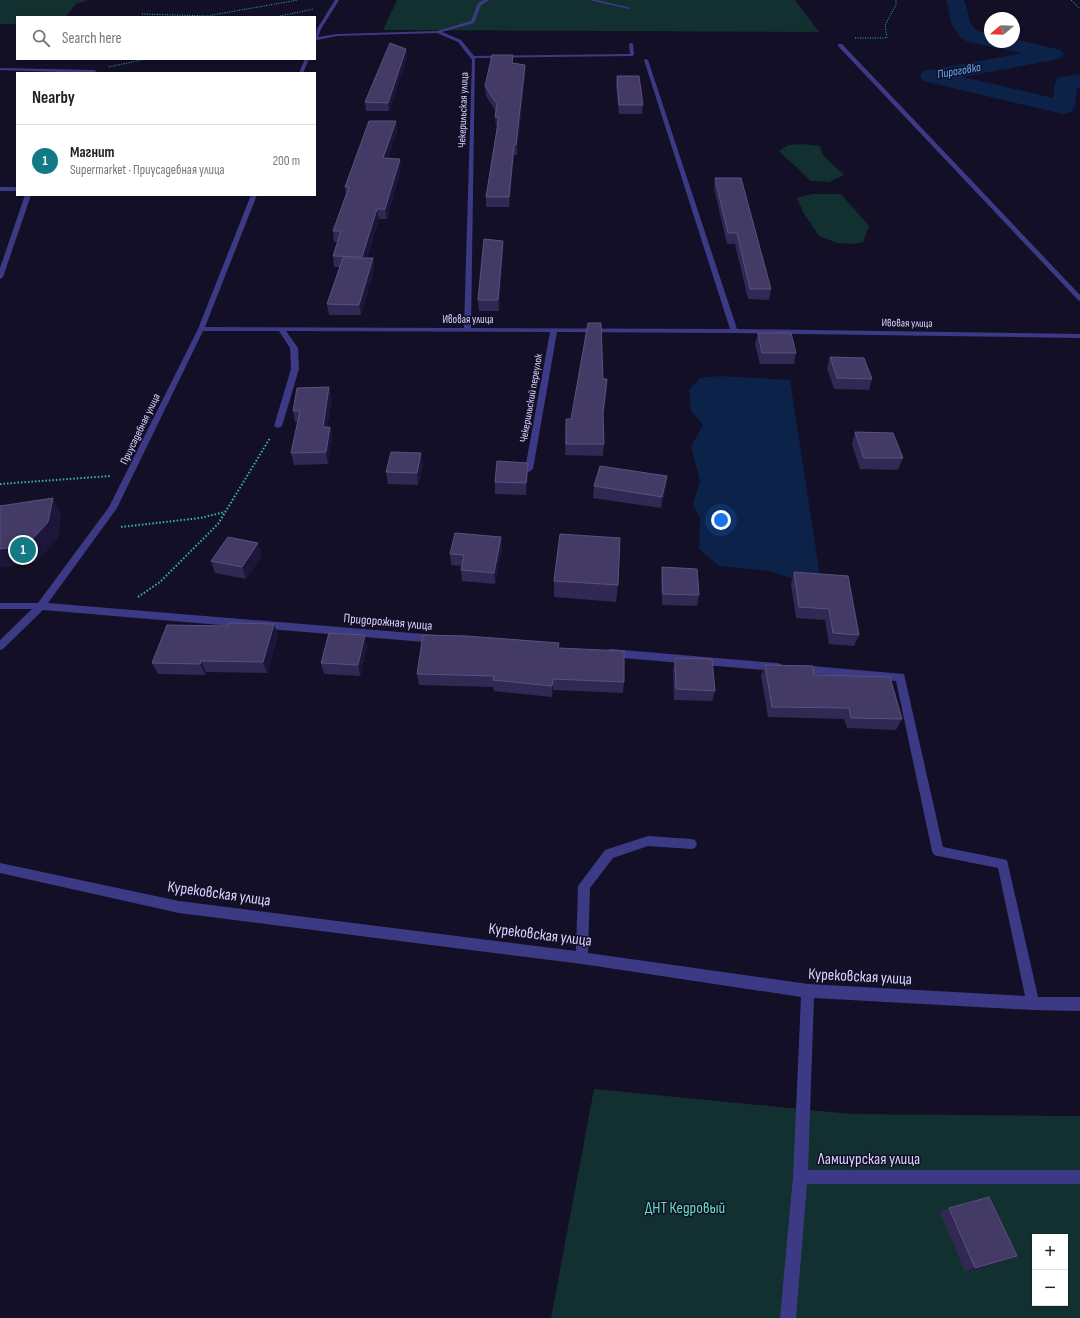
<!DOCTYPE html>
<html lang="en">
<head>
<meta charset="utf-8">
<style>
	:root { --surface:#fff; --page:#f6f6f6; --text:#222; --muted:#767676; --line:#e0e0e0; --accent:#137a85 }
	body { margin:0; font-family:"Sofia Sans Condensed",sans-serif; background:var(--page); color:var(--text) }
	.controls { position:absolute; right:12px; bottom:12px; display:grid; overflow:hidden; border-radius:0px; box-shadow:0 1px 3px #0004 }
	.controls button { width:36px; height:36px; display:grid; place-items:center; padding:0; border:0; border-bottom:1px solid var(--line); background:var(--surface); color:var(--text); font:20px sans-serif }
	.compass { position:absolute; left:984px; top:12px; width:36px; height:36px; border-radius:50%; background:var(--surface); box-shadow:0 1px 3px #0004; rotate:251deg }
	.you { position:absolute; left:721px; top:520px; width:14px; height:14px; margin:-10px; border:3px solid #fff; border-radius:50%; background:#1a73e8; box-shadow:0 0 0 6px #1a73e833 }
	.badge { display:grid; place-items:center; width:26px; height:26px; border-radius:50%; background:var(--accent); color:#fff; font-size:13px; font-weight:700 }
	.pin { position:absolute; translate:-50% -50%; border:2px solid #fff; box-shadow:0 1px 4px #0006 }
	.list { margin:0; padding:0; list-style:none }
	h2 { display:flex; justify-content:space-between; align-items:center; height:52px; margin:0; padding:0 16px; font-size:17px }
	h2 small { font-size:13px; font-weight:400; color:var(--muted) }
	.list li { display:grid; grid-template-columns:26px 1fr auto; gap:12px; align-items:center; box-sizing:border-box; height:72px; padding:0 16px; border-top:1px solid var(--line) }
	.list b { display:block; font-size:15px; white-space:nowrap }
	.list p { margin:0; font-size:13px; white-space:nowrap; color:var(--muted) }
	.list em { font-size:13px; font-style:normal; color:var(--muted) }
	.icon { flex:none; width:22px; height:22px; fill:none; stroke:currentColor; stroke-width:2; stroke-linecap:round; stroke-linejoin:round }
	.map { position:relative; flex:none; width:1080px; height:1318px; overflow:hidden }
	.search { position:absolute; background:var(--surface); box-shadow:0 1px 3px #0004; left:16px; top:16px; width:300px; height:44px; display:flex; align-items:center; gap:10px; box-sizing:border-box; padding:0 14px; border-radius:0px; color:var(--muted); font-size:15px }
	.panel { position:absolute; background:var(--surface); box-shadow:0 1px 3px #0004; left:16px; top:72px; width:300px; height:124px; border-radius:0px }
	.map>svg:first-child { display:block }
	.green { fill:#12302f; fill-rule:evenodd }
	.water { fill:#0c2248 }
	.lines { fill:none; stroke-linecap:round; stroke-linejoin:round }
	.river { fill:#0c2248; fill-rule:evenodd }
	.path-far1 { stroke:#2fb8b0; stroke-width:1; stroke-dasharray:1 1.5; stroke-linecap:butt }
	.path { stroke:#2fb8b0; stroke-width:2; stroke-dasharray:1.5 2; stroke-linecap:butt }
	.minor { fill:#3d3a85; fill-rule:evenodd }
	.wall { fill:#312854 }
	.shaded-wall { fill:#1d163a }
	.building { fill:#433a66; stroke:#5a527e }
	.labels { text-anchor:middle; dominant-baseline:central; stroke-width:3; stroke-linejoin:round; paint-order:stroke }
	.far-street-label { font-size:11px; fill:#d9d4ff; stroke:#130f26 }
	.far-water-label { font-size:12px; font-style:italic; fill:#62b6ff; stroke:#130f26 }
	.street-label { font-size:13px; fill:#d9d4ff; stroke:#130f26 }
	.near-street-label { font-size:16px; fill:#d9d4ff; stroke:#130f26 }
	.near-park-label { font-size:16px; fill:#5fe0c0; stroke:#130f26 }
</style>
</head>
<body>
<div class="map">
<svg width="1080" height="1318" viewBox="0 0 1080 1318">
	<rect width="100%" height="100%" fill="#130f26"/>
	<g class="green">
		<polygon points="0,0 88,0 76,4 65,17 17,17 17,24 0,24"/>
		<polygon points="397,0 795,0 819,32 383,30"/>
		<polygon points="803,144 820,146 823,155 844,175 829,182 811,181 779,151 788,145"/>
		<polygon points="812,194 841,194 869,226 863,242 853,244 837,243 819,236 803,212 797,198"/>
		<path d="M594,1089l257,25 229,2v202h-529zM1035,1237h30v66h-30z"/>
	</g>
	<polygon class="water" points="719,376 790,380 820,576 804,582 769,571 719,566 699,549 700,519 693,504 700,481 691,446 703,425 691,411 689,390 700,378"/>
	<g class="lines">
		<path class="river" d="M946,0h18c8,19 1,30 26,34v8h24v-3l47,11 3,4 -3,4 -7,2 -91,17 90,21 2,-15 3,-5 22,-4v14h-3l-2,19 -4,5 -8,2 -140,-33 -3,-5 3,-5 99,-18 -54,-11 -8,-5 -8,-12z"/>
		<g class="path-far1">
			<polyline points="1071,0 1080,9"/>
			<polyline points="142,14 207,16 298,0"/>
			<polyline points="275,17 314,9"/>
			<polyline points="855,38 887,38 885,25 896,5 896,0"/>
			<polyline points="109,67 146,59"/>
		</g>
		<g class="path">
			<polyline points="0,484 110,476"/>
			<polyline points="121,527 200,518 225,512"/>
			<polyline points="138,597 160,582 218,524 270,438"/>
		</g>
		<g class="minor">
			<polygon points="335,0 339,0 321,29 318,37 337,34 437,31 471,21 478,3 484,0 489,0 481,5 474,23 442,32 461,40 474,56 630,54 629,44 631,43 633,44 634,55 632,56 475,58 471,328 730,329 644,60 646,59 648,60 737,329 1080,334 1080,338 734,333 557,332 533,469 529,472 525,469 550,332 286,331 298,348 299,369 282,426 278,428 274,426 291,369 290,348 279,331 203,331 117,508 48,603 436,635 439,636 441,639 439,642 436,643 43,610 3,649 0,650 0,640 32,609 0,609 0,603 38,603 109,507 198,329 251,195 257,195 205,327 464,328 472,60 458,42 437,33 337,36 317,40 315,42 317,29"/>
			<polygon points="589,0 597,0 631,8 629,9"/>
			<polygon points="838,44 842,44 1080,295 1080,301 1078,300 838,46"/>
			<polygon points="305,59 309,59 303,73 299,73"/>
			<polygon points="0,68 94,70 96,71 95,73 91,73 0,70"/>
			<rect x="0" y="187" width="17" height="4"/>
			<polygon points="25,195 31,195 3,277 0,279 0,268"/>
			<polygon points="611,649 777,663 781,664 782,667 781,670 777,671 611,657 607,656 606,653 607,650"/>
			<polygon points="800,665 904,674 943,847 1007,860 1038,997 1080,997 1080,1011 1033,1010 814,998 808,1170 1080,1170 1080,1184 807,1184 796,1318 780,1318 793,1177 801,997 582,964 179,913 0,873 0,863 179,901 576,951 578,886 605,850 648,836 691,839 695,840 697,844 695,848 691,849 648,846 613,858 590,888 588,953 808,984 1025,996 998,868 938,856 934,855 932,851 896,681 800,673 796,672 795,669 796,666"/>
		</g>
	</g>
	<g class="wall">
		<polygon points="406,49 407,57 389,111 366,111 365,102"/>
		<polygon points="513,55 513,63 525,65 525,74 517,155 514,155 509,207 486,207 486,197 497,126 496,126 495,117 496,112 486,96 485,86"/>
		<polygon points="617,76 643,105 642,114 619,114 616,85"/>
		<polygon points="396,121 397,131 388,158 401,168 387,219 379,219 367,258 373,258 374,269 361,315 329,315 327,304 340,267 334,267 333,256 338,242 334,242 333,231 346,195 345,187"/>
		<polygon points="715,178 771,289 769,300 748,299 735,244 727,244 714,188"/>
		<polygon points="503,251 499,311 479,311 478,300"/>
		<polygon points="758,333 796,353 794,364 760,364 755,344"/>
		<polygon points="830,357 872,379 869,390 834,389 827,368"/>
		<polygon points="603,379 607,379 607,390 603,417 604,444 603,456 565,455 566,419 571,419"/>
		<polygon points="332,398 327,427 330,427 332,438 328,464 294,465 291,453 298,422 295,422 293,411"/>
		<polygon points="855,432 903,458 898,470 860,469 852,444"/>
		<polygon points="528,463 528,474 526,495 495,494 495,482"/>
		<polygon points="423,464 418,485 388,484 386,472"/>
		<polygon points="594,486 666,488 661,508 593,498"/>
		<polygon points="501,537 502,548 495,584 462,581 461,570 462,566 451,565 450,554"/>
		<polygon points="262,555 246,579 215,573 211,561"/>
		<polygon points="662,567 699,595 697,606 662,605 661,579"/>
		<polygon points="794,572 859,635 854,646 829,644 825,620 796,618 791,584"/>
		<polygon points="554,581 618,585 616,602 554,597"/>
		<polygon points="274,624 278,635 267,673 206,672 205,675 158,674 152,663 227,626"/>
		<polygon points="367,646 360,676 324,674 321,663"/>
		<polygon points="559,648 624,682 623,693 553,690 552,697 494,691 493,687 419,685 417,674"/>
		<polygon points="675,658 715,691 712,701 674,700 673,669"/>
		<polygon points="765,665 814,675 902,719 896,730 847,728 844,719 768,717 761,676"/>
		<polygon points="949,1208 1007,1260 965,1272 940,1212"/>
	</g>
	<g class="shaded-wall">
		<polygon points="406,49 407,57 389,111 388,103"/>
		<polygon points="525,65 525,74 517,155 516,145"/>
		<polygon points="396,121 397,131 385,168 383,158"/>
		<polygon points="514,145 514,155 509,207 509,197"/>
		<polygon points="400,159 401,168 387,219 385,209"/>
		<polygon points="377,209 379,219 364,267 362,257"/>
		<polygon points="503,241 503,251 499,311 498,300"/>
		<polygon points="373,258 374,269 361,315 359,305"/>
		<polygon points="607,379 607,390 602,423 603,412"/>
		<polygon points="329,387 332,398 325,438 323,427"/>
		<polygon points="330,427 332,438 328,464 326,452"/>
		<polygon points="421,453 423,464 418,485 417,473"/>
		<polygon points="528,463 528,474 526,495 526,483"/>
		<polygon points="667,476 666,488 661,508 662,497"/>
		<polygon points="53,498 61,515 58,539 36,562 0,568 0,549"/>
		<polygon points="501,537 502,548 495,584 494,573"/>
		<polygon points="258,543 262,555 246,579 242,567"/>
		<polygon points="274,624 278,635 267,673 263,662"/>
		<polygon points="365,635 367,646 360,676 358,665"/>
		<polygon points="201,661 206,672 205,675 200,664"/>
		<polygon points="553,679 553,690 552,697 552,686"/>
		<polygon points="1017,1256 1007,1260 965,1272 975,1268"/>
	</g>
	<g class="building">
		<polygon points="390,43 406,49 388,103 365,102"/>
		<polygon points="492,55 513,55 512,63 525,65 516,145 514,145 509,197 486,197 499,117 495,117 497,104 485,86"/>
		<polygon points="617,76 639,76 643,105 619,105"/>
		<polygon points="369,121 396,121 383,158 400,159 385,209 377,209 362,257 333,256 341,231 333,231 349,187 345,187"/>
		<polygon points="715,178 741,178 771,289 750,289 737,233 728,233"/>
		<polygon points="484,239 503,241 498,300 478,300"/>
		<polygon points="343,258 373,258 359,305 327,304"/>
		<polygon points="588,323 601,323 603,379 607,379 603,412 604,444 566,444 566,419 571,419"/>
		<polygon points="758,333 791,333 796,353 762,353"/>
		<polygon points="830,357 864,358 872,379 837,378"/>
		<polygon points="329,387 323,427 330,427 326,452 291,453 300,411 293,411 297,388"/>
		<polygon points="855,432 893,433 903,458 864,458"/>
		<polygon points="391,452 421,453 417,473 386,472"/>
		<polygon points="497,461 528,463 526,483 495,482"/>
		<polygon points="600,466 667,476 662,497 594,486"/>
		<polygon points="53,498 48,522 26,546 0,549 0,506"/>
		<polygon points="455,533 501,537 494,573 461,570 464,555 450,554"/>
		<polygon points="560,534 620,538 618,585 554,581"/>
		<polygon points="228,537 258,543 242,567 211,561"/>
		<polygon points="662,567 697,569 699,595 663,594"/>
		<polygon points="794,572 848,576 859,635 833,633 829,609 799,607"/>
		<polygon points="228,623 274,624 263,662 201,661 200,664 152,663 167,625 227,626"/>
		<polygon points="329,633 365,635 358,665 321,663"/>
		<polygon points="423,635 467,636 559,643 558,648 624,651 624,682 553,679 552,686 493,680 494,676 417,674"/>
		<polygon points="675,658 712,659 715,691 676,689"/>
		<polygon points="765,665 813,666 814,675 890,677 902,719 851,718 849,708 772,707"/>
		<polygon points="989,1197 1017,1256 975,1268 949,1208"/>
	</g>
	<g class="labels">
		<g class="far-street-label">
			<text transform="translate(463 110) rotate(-88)">Чекерильская улица</text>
			<text x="468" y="319">Ивовая улица</text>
			<text transform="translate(907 323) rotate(1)">Ивовая улица</text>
			<text transform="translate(531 398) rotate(-80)">Чекерильский переулок</text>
			<text transform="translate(140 429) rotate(-64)">Приусадебная улица</text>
		</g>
		<g class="far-water-label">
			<text transform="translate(959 71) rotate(-10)">Пироговка</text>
		</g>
		<g class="street-label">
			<text transform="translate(388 622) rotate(5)">Придорожная улица</text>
		</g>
		<g class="near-street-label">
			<text transform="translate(219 894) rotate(8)">Курековская улица</text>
			<text transform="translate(540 935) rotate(7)">Курековская улица</text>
			<text transform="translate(860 977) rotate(3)">Курековская улица</text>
			<text x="869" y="1159">Ламшурская улица</text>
		</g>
		<g class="near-park-label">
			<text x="685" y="1208">ДНТ Кедровый</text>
		</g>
	</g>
</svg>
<div class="controls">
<button>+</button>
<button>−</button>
</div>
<svg class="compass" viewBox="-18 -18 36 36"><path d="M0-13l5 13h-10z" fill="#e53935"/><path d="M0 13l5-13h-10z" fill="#767676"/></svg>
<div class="you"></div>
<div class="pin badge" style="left:23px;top:550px">1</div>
<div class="search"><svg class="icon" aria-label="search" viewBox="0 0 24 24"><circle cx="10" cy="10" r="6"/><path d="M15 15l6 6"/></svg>Search here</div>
<section class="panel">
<h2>Nearby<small></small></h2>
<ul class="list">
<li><span class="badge">1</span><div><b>Магнит</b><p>Supermarket · Приусадебная улица</p></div><em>200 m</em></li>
</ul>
</section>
</div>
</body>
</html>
